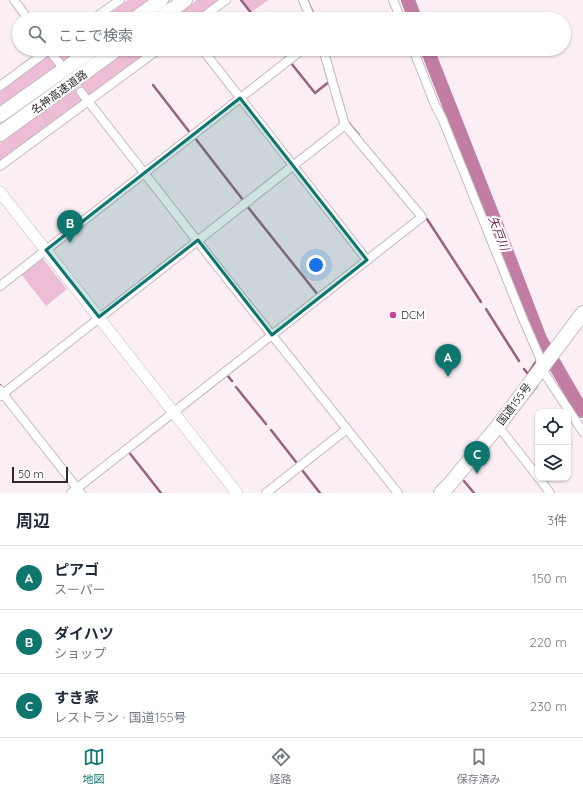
<!DOCTYPE html>
<html lang="ja">
<head>
<meta charset="utf-8">
<style>
	:root { --surface:#fff; --page:#f2f2f3; --text:#1f2937; --muted:#747a83; --line:#e0e1e3; --accent:#0f766e }
	body { margin:0; font-family:Quicksand,"Noto Sans JP",sans-serif; background:var(--page); color:var(--text) }
	.controls { position:absolute; right:12px; bottom:12px; display:grid; overflow:hidden; border-radius:8px; box-shadow:0 1px 3px #0004 }
	.controls button { width:36px; height:36px; display:grid; place-items:center; padding:0; border:0; border-bottom:1px solid var(--line); background:var(--surface); color:var(--text); font:20px sans-serif }
	.scale { position:absolute; left:12px; bottom:10px; width:56px; box-sizing:border-box; padding-left:4px; border:2px solid #2f2a2d; border-top:0; font-size:11px; line-height:14px; white-space:nowrap; color:#2f2a2d; -webkit-text-stroke:3px #fff; paint-order:stroke }
	.you { position:absolute; left:316px; top:265px; width:14px; height:14px; margin:-10px; border:3px solid #fff; border-radius:50%; background:#1a73e8; box-shadow:0 0 0 6px #1a73e833 }
	.badge { display:grid; place-items:center; width:26px; height:26px; border-radius:50%; background:var(--accent); color:#fff; font-size:13px; font-weight:700 }
	.pin { position:absolute; translate:-50% -33px; filter:drop-shadow(0 1px 2px #0008) }
	.pin::after { content:''; position:absolute; top:21px; width:14px; height:12px; background:inherit; clip-path:polygon(0 0,100% 0,50% 100%) }
	.list { margin:0; padding:0; list-style:none }
	h2 { display:flex; justify-content:space-between; align-items:center; height:52px; margin:0; padding:0 16px; font-size:17px }
	h2 small { font-size:13px; font-weight:400; color:var(--muted) }
	.list li { display:grid; grid-template-columns:26px 1fr auto; gap:12px; align-items:center; box-sizing:border-box; height:64px; padding:0 16px; border-top:1px solid var(--line) }
	.list b { display:block; font-size:15px; white-space:nowrap }
	.list p { margin:0; font-size:13px; white-space:nowrap; color:var(--muted) }
	.list em { font-size:13px; font-style:normal; color:var(--muted) }
	.icon { flex:none; width:22px; height:22px; fill:none; stroke:currentColor; stroke-width:2; stroke-linecap:round; stroke-linejoin:round }
	.map { position:relative; flex:none; width:583px; height:493px; overflow:hidden }
	.search { position:absolute; background:var(--surface); box-shadow:0 1px 3px #0004; left:12px; right:12px; top:12px; height:44px; display:flex; align-items:center; gap:10px; box-sizing:border-box; padding:0 14px; border-radius:22px; color:var(--muted); font-size:15px }
	.sheet { height:244px; background:var(--surface) }
	nav { display:flex; justify-content:space-around; align-items:center; box-sizing:border-box; height:56px; border-top:1px solid var(--line); background:var(--surface); font-size:11px; color:var(--muted) }
	nav a { display:grid; justify-items:center; gap:2px }
	nav .on { color:var(--accent) }
	.map>svg:first-child { display:block }
	.green { fill:#edbdd6 }
	.lines { fill:none; stroke-linecap:round; stroke-linejoin:round }
	.stream { stroke:#95647f; stroke-width:2.5 }
	.river { stroke:#c17da2; stroke-width:14 }
	.street-tunnel { stroke:#d3c7cd; stroke-width:8; stroke-dasharray:8 4; stroke-linecap:butt }
	.street-casing { stroke:#c5b9bf; stroke-width:10 }
	.secondary-casing { stroke:#c5b9bf; stroke-width:12 }
	.highway-casing { stroke:#c5b9bf; stroke-width:16 }
	.street { stroke:#fff; stroke-width:8 }
	.secondary { stroke:#fff; stroke-width:11 }
	.highway { stroke:#fff; stroke-width:14 }
	.marked { fill:#0f766e; fill-opacity:0.2; stroke:#0f766e; stroke-width:3; stroke-linejoin:round }
	.poi-dot { fill:#c24493; stroke:#fff; stroke-width:1.5 }
	.labels { text-anchor:middle; dominant-baseline:central; stroke-width:4; stroke-linejoin:round; paint-order:stroke }
	.street-label { font-size:11px; fill:#2f2a2d; stroke:#fff }
	.poi-label { font-size:11px; fill:#2f2a2d; stroke:#fff; text-anchor:start }
	.water-label { font-size:12px; font-style:italic; fill:#782759; stroke:#fff }
</style>
</head>
<body>
<div class="map">
<svg width="583" height="493" viewBox="0 0 583 493">
	<rect width="100%" height="100%" fill="#fceef5"/>
	<g class="green">
		<polygon points="128,0 150,0 124,19 102,19"/>
		<polygon points="197,0 220,0 194,19 182,19 178,14"/>
		<polygon points="242,0 268,0 252,12"/>
		<polygon points="60,49 82,49 62,63 55,53"/>
		<polygon points="129,49 153,49 90,95 87,94 80,85"/>
		<polygon points="50,55 59,66 0,108 0,90"/>
		<polygon points="75,88 82,98 82,101 0,161 0,143"/>
		<polygon points="41,258 43,259 67,289 46,306 21,274"/>
	</g>
	<g class="lines">
		<g class="stream">
			<polyline points="241,0 256,19"/>
			<polyline points="307,0 316,19"/>
			<polyline points="280,49 288,58"/>
			<polyline points="291,63 315,93 330,81"/>
			<polyline points="153,85 191,134"/>
			<polyline points="347,121 359,135"/>
			<polyline points="195,138 243,200"/>
			<polyline points="247,206 318,295"/>
			<polyline points="427,219 481,302"/>
			<polyline points="486,309 519,361"/>
			<polyline points="524,369 528,374 537,360"/>
			<polyline points="227,375 232,381"/>
			<polyline points="0,385 0,386"/>
			<polyline points="236,387 266,424"/>
			<polyline points="529,396 537,386"/>
			<polyline points="271,430 296,462"/>
			<polyline points="128,451 161,493"/>
			<polyline points="302,470 320,493"/>
			<polyline points="464,481 474,493"/>
		</g>
		<g class="river">
			<polyline points="408,0 415,19"/>
			<polyline points="427,49 499,232 540,339 576,401 583,411"/>
		</g>
		<polyline class="street-tunnel" points="170,7 179,19"/>
		<defs>
			<g id="street">
				<polyline points="14,0 28,19"/>
				<polyline points="303,0 311,19"/>
				<polyline points="393,0 401,19"/>
				<polyline points="93,19 120,0"/>
				<polyline points="200,19 226,0"/>
				<polyline points="202,49 367,260"/>
				<polyline points="413,49 435,105 442,118 523,319 540,358 541,368 583,432"/>
				<polyline points="49,50 60,64"/>
				<polyline points="0,86 50,49"/>
				<polyline points="81,92 216,265 398,493"/>
				<polyline points="0,166 159,49"/>
				<polyline points="0,286 303,49"/>
				<polyline points="0,390 81,493"/>
				<polyline points="0,396 345,125"/>
				<polyline points="498,426 538,477"/>
				<polyline points="539,478 550,493"/>
				<polyline points="71,493 422,217 345,125 323,49"/>
				<polyline points="266,493 347,429"/>
			</g>
			<polyline id="secondary" points="0,192 237,493"/>
			<g id="highway">
				<polyline points="135,19 161,0"/>
				<polyline points="159,19 185,0"/>
				<polyline points="0,115 93,49"/>
				<polyline points="0,134 117,49"/>
				<polyline points="441,493 449,485 498,426 583,313"/>
			</g>
		</defs>
		<use href="#street" class="street-casing"/>
		<use href="#secondary" class="secondary-casing"/>
		<use href="#highway" class="highway-casing"/>
		<use href="#street" class="street"/>
		<use href="#secondary" class="secondary"/>
		<use href="#highway" class="highway"/>
	</g>
	<path class="marked" d="M240,98l127,162 -95,75 -74,-95 -99,77 -53,-67z"/>
	<circle class="poi-dot" cx="393" cy="315" r="4"/>
	<g class="labels">
		<g class="street-label">
			<text transform="translate(59 92) rotate(-36)">名神高速道路</text>
			<text transform="translate(514 404) rotate(-53)">国道155号</text>
		</g>
		<g class="poi-label">
			<text x="401" y="315">DCM</text>
		</g>
		<g class="water-label">
			<text transform="translate(499 233) rotate(69)">矢戸川</text>
		</g>
	</g>
</svg>
<div class="controls">
<button><svg class="icon" aria-label="locate" viewBox="0 0 24 24"><circle cx="12" cy="12" r="6"/><path d="M12 2v4M12 18v4M2 12h4M18 12h4"/></svg></button>
<button><svg class="icon" aria-label="layers" viewBox="0 0 24 24"><path d="M12 4l9 5-9 5-9-5zM3 14l9 5 9-5"/></svg></button>
</div>
<div class="scale">50 m</div>
<div class="you"></div>
<div class="pin badge" style="left:448px;top:377px">A</div>
<div class="pin badge" style="left:70px;top:243px">B</div>
<div class="pin badge" style="left:477px;top:474px">C</div>
<div class="search"><svg class="icon" aria-label="search" viewBox="0 0 24 24"><circle cx="10" cy="10" r="6"/><path d="M15 15l6 6"/></svg>ここで検索</div>
</div>
<section class="sheet">
<h2>周辺<small>3件</small></h2>
<ul class="list">
<li><span class="badge">A</span><div><b>ピアゴ</b><p>スーパー</p></div><em>150 m</em></li>
<li><span class="badge">B</span><div><b>ダイハツ</b><p>ショップ</p></div><em>220 m</em></li>
<li><span class="badge">C</span><div><b>すき家</b><p>レストラン · 国道155号</p></div><em>230 m</em></li>
</ul>
</section>
<nav>
<a class="on"><svg class="icon" aria-label="map" viewBox="0 0 24 24"><path d="M3 6l6-2 6 2 6-2v14l-6 2-6-2-6 2zM9 4v14M15 6v14"/></svg>地図</a>
<a><svg class="icon" aria-label="directions" viewBox="0 0 24 24"><path d="M12 3l9 9-9 9-9-9zM9 14v-3h6M13 9l2 2-2 2"/></svg>経路</a>
<a><svg class="icon" aria-label="saved" viewBox="0 0 24 24"><path d="M7 4h10v16l-5-4-5 4z"/></svg>保存済み</a>
</nav>
</body>
</html>
